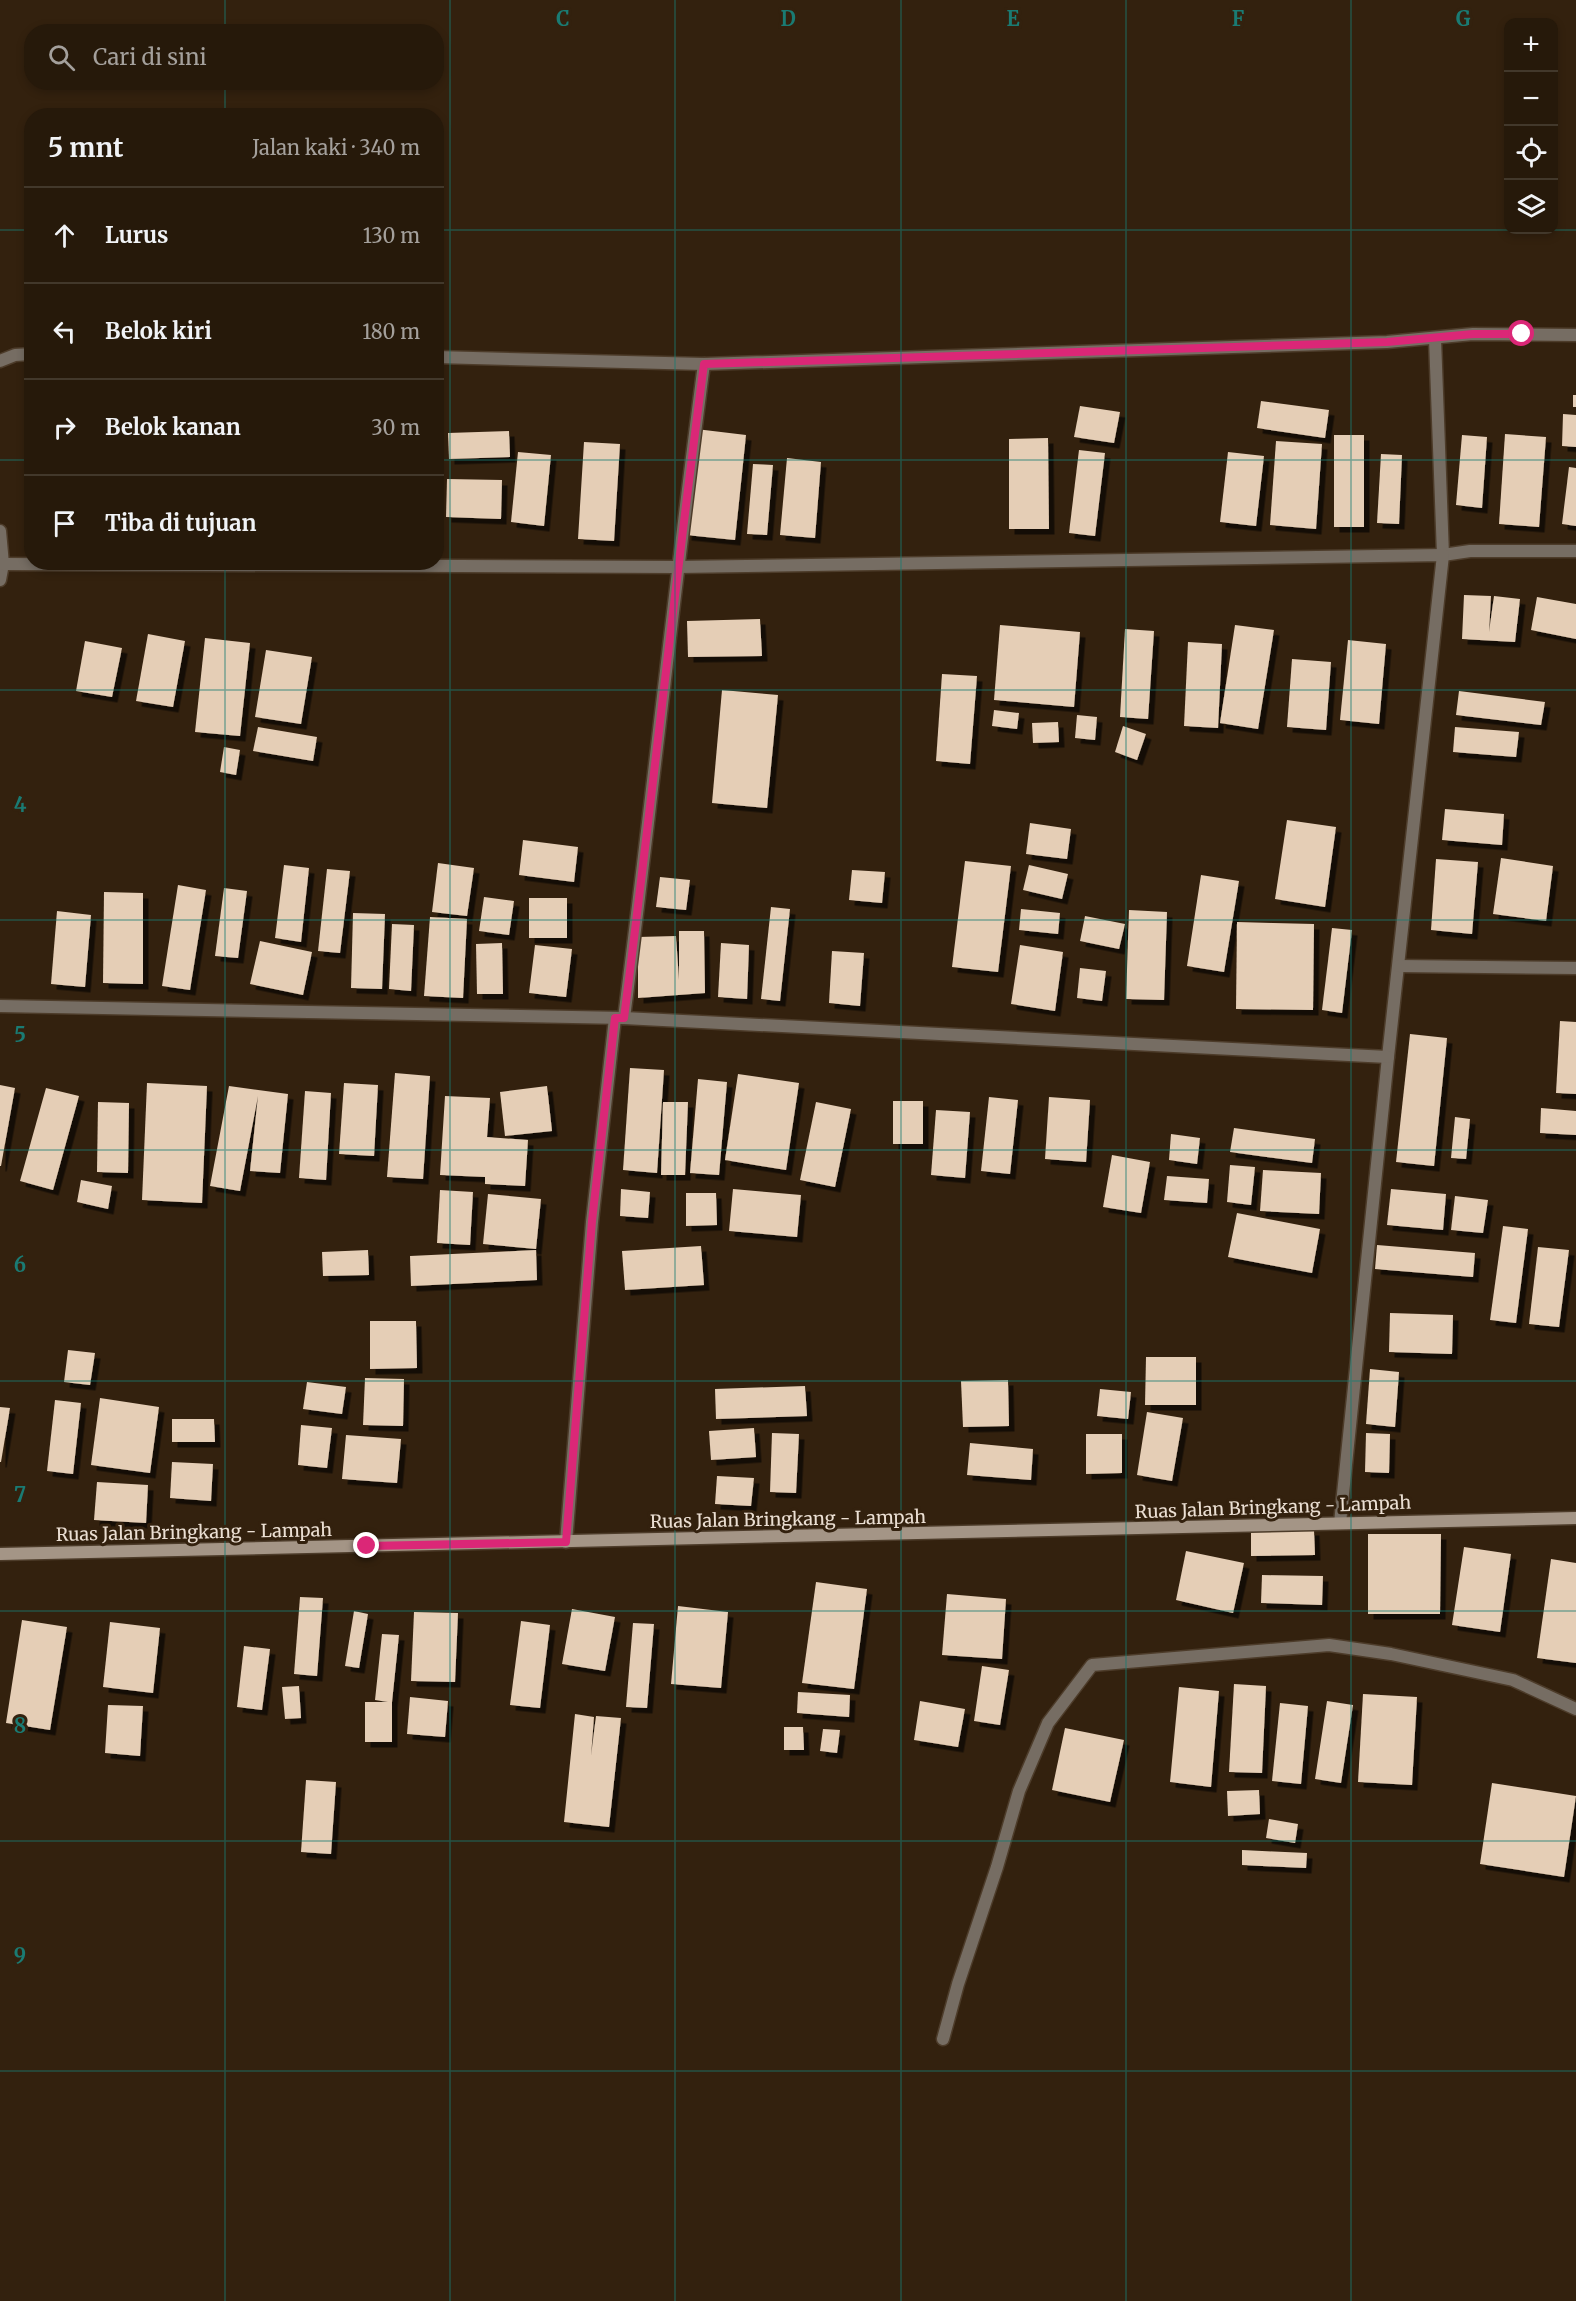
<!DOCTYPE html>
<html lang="id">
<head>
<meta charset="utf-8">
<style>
	:root { --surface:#26190a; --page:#322618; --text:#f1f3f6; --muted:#a4a09c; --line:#42382b }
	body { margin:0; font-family:Merriweather,serif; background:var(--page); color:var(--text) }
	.controls { position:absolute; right:18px; top:18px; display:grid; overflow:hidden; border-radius:12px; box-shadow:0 3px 9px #0003 }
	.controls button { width:54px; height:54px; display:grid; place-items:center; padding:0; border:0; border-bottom:2px solid var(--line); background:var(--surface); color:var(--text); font:30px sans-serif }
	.stop { position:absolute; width:18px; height:18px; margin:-14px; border:4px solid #db2777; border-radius:50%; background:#fff }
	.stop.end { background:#db2777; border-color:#fff; box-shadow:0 2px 6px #0008 }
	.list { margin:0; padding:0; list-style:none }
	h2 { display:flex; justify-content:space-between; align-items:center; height:78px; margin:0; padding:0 24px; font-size:26px }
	h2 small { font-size:20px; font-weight:400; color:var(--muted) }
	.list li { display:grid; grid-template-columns:39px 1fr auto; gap:18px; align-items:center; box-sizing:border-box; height:96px; padding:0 24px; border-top:2px solid var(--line) }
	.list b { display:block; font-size:22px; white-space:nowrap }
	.list em { font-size:20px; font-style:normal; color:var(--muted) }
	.icon { flex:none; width:33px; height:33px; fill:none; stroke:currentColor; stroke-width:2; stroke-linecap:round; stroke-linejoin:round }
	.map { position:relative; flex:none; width:1576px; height:2301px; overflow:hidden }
	.search { position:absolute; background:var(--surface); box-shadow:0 3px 9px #0003; left:24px; top:24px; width:420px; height:66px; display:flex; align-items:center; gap:15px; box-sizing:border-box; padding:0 21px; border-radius:24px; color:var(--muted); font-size:22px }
	.panel { position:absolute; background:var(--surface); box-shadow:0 3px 9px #0003; left:24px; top:108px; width:420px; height:462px; border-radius:24px }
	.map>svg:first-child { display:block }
	.building { fill:#e5ceb6; filter:url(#shadow) }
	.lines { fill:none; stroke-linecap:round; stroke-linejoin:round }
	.minor-casing { stroke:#4d3c2a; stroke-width:15 }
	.secondary-casing { stroke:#4d3c2a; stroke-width:15 }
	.minor { stroke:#766d63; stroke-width:12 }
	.secondary { stroke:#a49586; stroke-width:12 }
	.route { stroke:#db2777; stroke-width:8 }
	.grid { fill:none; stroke:#1a7b73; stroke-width:1.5; stroke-opacity:0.55 }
	.labels { text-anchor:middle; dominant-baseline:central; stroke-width:6; stroke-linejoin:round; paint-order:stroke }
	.street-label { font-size:18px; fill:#ebdfd3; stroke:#33210e }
	.grid-label { font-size:20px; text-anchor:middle; font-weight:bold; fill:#1a7b73; stroke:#33210e; stroke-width:6; stroke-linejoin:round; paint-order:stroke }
</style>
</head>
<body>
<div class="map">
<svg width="1576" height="2301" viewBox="0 0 1576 2301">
	<defs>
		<filter id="shadow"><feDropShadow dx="5.5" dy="5.5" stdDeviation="0" flood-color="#0009"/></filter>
	</defs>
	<rect width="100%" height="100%" fill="#33210e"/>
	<g class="building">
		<rect x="1573" y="395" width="3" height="12"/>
		<polygon points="1261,401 1329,410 1325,438 1257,428"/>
		<polygon points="1080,406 1120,412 1114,443 1074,437"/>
		<polygon points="1563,414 1576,415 1576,447 1562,446"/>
		<polygon points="696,429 746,435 735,540 686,535"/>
		<polygon points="509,431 510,457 449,459 448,433"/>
		<polygon points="1505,434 1546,437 1539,527 1499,524"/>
		<rect x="1334" y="435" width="30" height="92"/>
		<polygon points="1462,435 1487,437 1482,508 1456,505"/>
		<polygon points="1048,438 1049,529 1009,529 1009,439"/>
		<polygon points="1276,441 1322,444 1316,529 1270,525"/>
		<polygon points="584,442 620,444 614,541 578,539"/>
		<polygon points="1079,450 1105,453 1095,536 1069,533"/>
		<polygon points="518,452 551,455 544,526 511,522"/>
		<polygon points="1228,452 1264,456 1256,526 1220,522"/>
		<polygon points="1381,454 1402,455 1399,524 1377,523"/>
		<polygon points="787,458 821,462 815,538 780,535"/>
		<polygon points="753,464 773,465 767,535 747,534"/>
		<polygon points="1569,467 1576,468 1576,526 1562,524"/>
		<polygon points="447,479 502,480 501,519 446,517"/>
		<polygon points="1464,595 1491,596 1489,632 1494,596 1520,599 1515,642 1462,639"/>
		<polygon points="1537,597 1576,604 1576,639 1531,630"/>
		<polygon points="760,619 762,656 688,657 687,621"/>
		<polygon points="1000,625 1080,632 1074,707 994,700"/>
		<polygon points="1235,625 1274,630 1258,729 1220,723"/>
		<polygon points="1125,629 1154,631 1148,719 1120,717"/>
		<polygon points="148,634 185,641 173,707 136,701"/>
		<polygon points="205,638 250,643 240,736 195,732"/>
		<polygon points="1348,640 1386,644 1379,724 1340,720"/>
		<polygon points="85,641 122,648 112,697 76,691"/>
		<polygon points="1188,642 1222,644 1218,728 1184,726"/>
		<polygon points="266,650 312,657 301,724 255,717"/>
		<polygon points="1292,659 1331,662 1326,730 1287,727"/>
		<polygon points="942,674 977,676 970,764 936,761"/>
		<polygon points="722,690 778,695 767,808 712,803"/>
		<polygon points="1459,691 1545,702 1541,725 1456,715"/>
		<polygon points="994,710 1019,713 1017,729 992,726"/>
		<polygon points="1077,715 1097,717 1095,740 1075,738"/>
		<polygon points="1058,722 1059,742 1033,743 1032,723"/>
		<polygon points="1123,726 1146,734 1137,760 1115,752"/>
		<polygon points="258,727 317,737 313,761 253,751"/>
		<polygon points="1455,727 1519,732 1516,757 1453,752"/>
		<polygon points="224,747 240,750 236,775 220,772"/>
		<polygon points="1445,809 1504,814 1502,845 1442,840"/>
		<polygon points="1287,820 1336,827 1325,907 1275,899"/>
		<polygon points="1030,823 1071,829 1067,859 1026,854"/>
		<polygon points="523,840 578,847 574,882 519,875"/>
		<polygon points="1501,858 1553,866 1546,921 1493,914"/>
		<polygon points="1436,859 1478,862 1472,934 1431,930"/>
		<polygon points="965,861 1011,866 998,972 952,967"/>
		<polygon points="438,863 474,868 467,916 432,912"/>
		<polygon points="284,865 309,868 301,942 275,938"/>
		<polygon points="1029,865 1068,874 1062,899 1023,890"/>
		<polygon points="327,869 350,871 340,953 318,951"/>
		<polygon points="852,870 885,872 882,903 849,900"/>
		<polygon points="1201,875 1239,881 1224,972 1187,966"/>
		<polygon points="660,877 690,880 686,910 656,907"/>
		<polygon points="178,885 206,890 190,990 162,986"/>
		<polygon points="224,888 247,891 238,958 215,956"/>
		<polygon points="104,892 143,893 143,984 103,983"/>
		<polygon points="484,897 514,901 509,935 479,931"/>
		<rect x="529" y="898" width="38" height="40"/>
		<polygon points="771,907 790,909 780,1001 761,999"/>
		<polygon points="1021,909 1060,913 1058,934 1019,930"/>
		<polygon points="1129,910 1167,912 1164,1000 1126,999"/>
		<polygon points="57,911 91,915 85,987 51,984"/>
		<polygon points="353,913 385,914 382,989 351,988"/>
		<polygon points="1085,916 1125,924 1119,949 1080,941"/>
		<polygon points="430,917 467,919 463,998 424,996"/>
		<polygon points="1237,922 1314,924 1313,1010 1236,1009"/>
		<polygon points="392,924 414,925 411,991 389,989"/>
		<polygon points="1332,928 1352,930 1342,1013 1322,1010"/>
		<polygon points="679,931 704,931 705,993 638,998 638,937 676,936 679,980"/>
		<polygon points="260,941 312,952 303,995 250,984"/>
		<polygon points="502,943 503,994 477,994 476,944"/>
		<polygon points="721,943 749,945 747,999 718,997"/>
		<polygon points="535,945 572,949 566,997 529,993"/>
		<polygon points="1020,945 1063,952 1055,1011 1011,1004"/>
		<polygon points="832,951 864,953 860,1006 829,1003"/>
		<polygon points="1080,968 1106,971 1102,1001 1077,998"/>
		<polygon points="1560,1021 1576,1022 1576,1094 1556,1093"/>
		<polygon points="1410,1034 1447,1038 1434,1166 1396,1162"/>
		<polygon points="630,1068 664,1070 657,1173 623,1170"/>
		<polygon points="395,1073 430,1076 423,1179 387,1177"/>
		<polygon points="738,1074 799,1083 786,1170 725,1160"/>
		<polygon points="698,1079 727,1082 719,1175 690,1173"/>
		<polygon points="147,1083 207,1086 202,1203 142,1200"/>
		<polygon points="344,1083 378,1085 374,1156 339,1154"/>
		<polygon points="0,1085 15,1088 1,1166 0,1166"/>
		<polygon points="229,1086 288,1094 280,1173 250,1171 258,1096 240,1191 210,1186"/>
		<polygon points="547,1086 552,1131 505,1136 500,1092"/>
		<polygon points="46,1088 79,1096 53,1190 20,1181"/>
		<polygon points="305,1091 331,1093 326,1180 299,1178"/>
		<polygon points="445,1096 490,1098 487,1137 528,1140 525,1186 485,1184 485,1177 440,1175"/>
		<polygon points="989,1097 1018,1100 1010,1174 981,1171"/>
		<polygon points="1049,1097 1090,1100 1086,1162 1045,1159"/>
		<rect x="893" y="1101" width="30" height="43"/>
		<polygon points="98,1102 129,1103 128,1173 97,1172"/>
		<polygon points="663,1102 688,1102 685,1175 661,1175"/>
		<polygon points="816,1102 851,1109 835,1187 800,1180"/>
		<polygon points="1541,1108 1576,1111 1576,1135 1540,1133"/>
		<polygon points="936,1110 970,1112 965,1178 931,1175"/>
		<polygon points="1455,1117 1470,1119 1466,1159 1451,1158"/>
		<polygon points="1234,1128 1315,1139 1312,1163 1230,1152"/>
		<polygon points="1171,1134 1200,1138 1197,1164 1169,1160"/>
		<polygon points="1112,1155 1150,1162 1141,1213 1103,1207"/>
		<polygon points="1230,1165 1255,1167 1251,1205 1227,1202"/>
		<polygon points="1263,1170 1321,1173 1319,1214 1260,1211"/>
		<polygon points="1167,1176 1209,1179 1207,1203 1164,1200"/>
		<polygon points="81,1180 112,1186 108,1209 77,1202"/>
		<polygon points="621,1189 650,1192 648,1218 620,1216"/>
		<polygon points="733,1189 801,1195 797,1237 729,1231"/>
		<polygon points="1391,1189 1446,1194 1443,1230 1387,1225"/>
		<polygon points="440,1190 473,1192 470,1245 437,1243"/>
		<polygon points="686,1193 716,1193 717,1225 686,1226"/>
		<polygon points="488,1194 541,1199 536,1249 483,1244"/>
		<polygon points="1455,1196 1488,1200 1483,1233 1451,1230"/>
		<polygon points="1237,1213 1320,1229 1312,1273 1228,1257"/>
		<polygon points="1503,1226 1528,1229 1516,1323 1490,1320"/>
		<polygon points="1377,1245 1475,1253 1473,1277 1375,1269"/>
		<polygon points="701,1246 704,1285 625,1290 622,1251"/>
		<polygon points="1538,1247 1569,1250 1559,1327 1529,1324"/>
		<polygon points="368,1250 369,1275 323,1276 322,1252"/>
		<polygon points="536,1250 537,1280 411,1286 410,1256"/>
		<polygon points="1390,1313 1453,1315 1452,1354 1389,1352"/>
		<polygon points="370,1321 416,1321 417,1368 370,1369"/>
		<polygon points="68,1350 95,1353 90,1385 64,1382"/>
		<polygon points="1146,1357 1196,1357 1196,1405 1145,1405"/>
		<polygon points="1370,1369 1399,1372 1395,1427 1366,1424"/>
		<polygon points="365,1378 404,1379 403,1426 363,1425"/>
		<polygon points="1008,1380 1009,1426 963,1427 961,1381"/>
		<polygon points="307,1382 346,1387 342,1414 303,1409"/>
		<polygon points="805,1386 807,1416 716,1419 715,1389"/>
		<polygon points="1100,1389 1131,1392 1128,1419 1097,1416"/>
		<polygon points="100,1398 159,1407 150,1473 91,1465"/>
		<polygon points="55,1400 81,1403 73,1474 47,1471"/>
		<polygon points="0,1407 10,1408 1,1462 0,1462"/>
		<polygon points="1147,1412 1183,1418 1172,1481 1137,1475"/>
		<polygon points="172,1419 214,1419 215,1442 172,1442"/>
		<polygon points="301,1425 332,1428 327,1468 298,1465"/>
		<polygon points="754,1428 756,1457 711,1460 709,1431"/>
		<polygon points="772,1433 799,1434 796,1493 770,1492"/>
		<polygon points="1366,1433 1390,1434 1389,1473 1365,1472"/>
		<polygon points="1086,1434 1122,1434 1122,1473 1086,1474"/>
		<polygon points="346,1435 401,1439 397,1483 342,1479"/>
		<polygon points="970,1443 1033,1449 1031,1480 967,1475"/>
		<polygon points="172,1462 213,1464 211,1501 170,1498"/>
		<polygon points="717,1476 754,1478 751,1506 715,1504"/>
		<polygon points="97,1482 148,1485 146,1523 94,1520"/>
		<polygon points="1251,1530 1314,1530 1315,1555 1251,1556"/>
		<polygon points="1368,1534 1441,1534 1440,1614 1368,1614"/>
		<polygon points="1464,1547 1511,1554 1500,1632 1452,1625"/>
		<polygon points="1186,1551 1244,1563 1233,1613 1176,1600"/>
		<polygon points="1551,1559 1576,1563 1576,1663 1537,1658"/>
		<polygon points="1262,1575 1323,1576 1322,1605 1261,1603"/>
		<polygon points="816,1582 867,1589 854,1689 802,1683"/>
		<polygon points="947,1594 1006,1599 1002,1659 942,1655"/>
		<polygon points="300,1597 323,1598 317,1676 294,1674"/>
		<polygon points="678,1606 728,1612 721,1688 671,1684"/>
		<polygon points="572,1609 615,1617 605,1671 562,1664"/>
		<polygon points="354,1611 368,1614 359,1668 345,1666"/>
		<polygon points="414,1612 458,1613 455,1682 411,1681"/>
		<polygon points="22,1620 67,1627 50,1730 6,1723"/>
		<polygon points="521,1621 550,1625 540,1708 510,1705"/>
		<polygon points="110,1622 160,1628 153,1693 103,1687"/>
		<polygon points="633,1623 654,1624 647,1708 626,1707"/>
		<polygon points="382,1634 399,1635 392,1702 392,1742 365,1742 365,1702 388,1702 375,1700"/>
		<polygon points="244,1646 270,1649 262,1710 237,1707"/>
		<polygon points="982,1666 1009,1670 1000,1725 974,1721"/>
		<polygon points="1234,1684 1266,1686 1262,1773 1229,1772"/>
		<polygon points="299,1686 301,1718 285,1719 282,1687"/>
		<polygon points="1179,1687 1219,1691 1211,1787 1170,1782"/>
		<polygon points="798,1692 850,1695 849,1717 797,1713"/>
		<polygon points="1363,1694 1417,1697 1412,1785 1358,1782"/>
		<polygon points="410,1697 448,1701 445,1737 407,1734"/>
		<polygon points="920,1701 965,1709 958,1747 914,1740"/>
		<polygon points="1327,1701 1353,1705 1341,1783 1315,1779"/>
		<polygon points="1280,1703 1308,1706 1301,1784 1272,1781"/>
		<polygon points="108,1705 143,1706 140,1756 105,1753"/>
		<polygon points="575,1714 594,1717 591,1756 596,1716 621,1718 609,1827 564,1822"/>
		<polygon points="784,1727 803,1727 804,1750 784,1750"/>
		<polygon points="1065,1728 1124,1740 1110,1802 1052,1790"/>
		<polygon points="823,1729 840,1730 837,1753 820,1751"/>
		<polygon points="306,1780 336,1782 331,1854 301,1852"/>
		<polygon points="1492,1783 1576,1796 1564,1877 1480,1864"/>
		<polygon points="1259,1790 1260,1814 1228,1816 1227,1791"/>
		<polygon points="1269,1819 1298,1824 1295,1843 1266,1838"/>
		<polygon points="1242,1850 1307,1853 1306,1868 1242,1865"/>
	</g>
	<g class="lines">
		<defs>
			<g id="minor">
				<polyline points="1435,339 1443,555 1470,551 1576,551"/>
				<polyline points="436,357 704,364 1387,342 1473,334 1576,335"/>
				<polyline points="0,361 15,355 32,354"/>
				<polyline points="0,531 3,564 0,580"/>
				<polyline points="3,564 677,567 1443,555 1388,1057 1340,1523"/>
				<polyline points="1399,966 1576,968"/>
				<polyline points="0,1006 624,1018 1388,1057"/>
				<path d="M624,1018c28,-218 51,-436 80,-654"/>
				<polyline points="566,1542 592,1222 615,1018"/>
				<polyline points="943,2039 958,1984 997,1867 1019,1791 1048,1723 1092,1665 1329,1645 1391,1654 1513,1680 1576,1709"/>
			</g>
			<polyline id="secondary" points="0,1554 1576,1518"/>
		</defs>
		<use href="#minor" class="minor-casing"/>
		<use href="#secondary" class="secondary-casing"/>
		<use href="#minor" class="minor"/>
		<use href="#secondary" class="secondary"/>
	</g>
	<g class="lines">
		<path class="route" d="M367,1546l199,-4 26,-321 23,-203h9c28,-217 51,-436 80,-654l683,-22 86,-8h49"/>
	</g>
	<path class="grid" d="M225,0v32M450,0v2301M675,0v2301M901,0v2301M1126,0v2301M1351,0v2301M225,82v34M0,230h32M436,230h1140M0,460h32M436,460h1140M225,562v1739M0,690h1576M0,920h1576M0,1150h1576M0,1381h1576M0,1611h1576M0,1841h1576M0,2071h1576"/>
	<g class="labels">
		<g class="street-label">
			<text transform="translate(1273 1507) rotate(-2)">Ruas Jalan Bringkang - Lampah</text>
			<text transform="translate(788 1519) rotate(-1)">Ruas Jalan Bringkang - Lampah</text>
			<text transform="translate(194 1532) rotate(-1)">Ruas Jalan Bringkang - Lampah</text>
		</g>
	</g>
	<g class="grid-label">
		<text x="563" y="26">C</text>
		<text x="788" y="26">D</text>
		<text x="1013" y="26">E</text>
		<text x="1238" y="26">F</text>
		<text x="1463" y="26">G</text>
		<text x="20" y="812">4</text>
		<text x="20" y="1042">5</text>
		<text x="20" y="1272">6</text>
		<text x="20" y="1502">7</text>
		<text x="20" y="1733">8</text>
		<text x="20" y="1963">9</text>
	</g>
</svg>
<div class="controls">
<button>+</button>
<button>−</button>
<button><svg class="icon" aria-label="locate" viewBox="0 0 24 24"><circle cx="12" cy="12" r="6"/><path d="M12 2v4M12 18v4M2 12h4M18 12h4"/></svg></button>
<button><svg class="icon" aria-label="layers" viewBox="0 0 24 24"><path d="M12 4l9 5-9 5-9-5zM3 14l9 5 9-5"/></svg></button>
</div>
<div class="stop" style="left:1522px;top:334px"></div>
<div class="stop end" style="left:367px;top:1546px"></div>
<div class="search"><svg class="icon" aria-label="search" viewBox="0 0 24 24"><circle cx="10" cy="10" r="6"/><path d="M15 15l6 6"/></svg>Cari di sini</div>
<section class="panel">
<h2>5 mnt<small>Jalan kaki · 340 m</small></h2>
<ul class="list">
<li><svg class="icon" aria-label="ahead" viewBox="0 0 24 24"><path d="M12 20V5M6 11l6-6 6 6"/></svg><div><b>Lurus</b></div><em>130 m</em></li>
<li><svg class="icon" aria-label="left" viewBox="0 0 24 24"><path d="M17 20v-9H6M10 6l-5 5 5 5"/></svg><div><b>Belok kiri</b></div><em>180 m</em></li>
<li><svg class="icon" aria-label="right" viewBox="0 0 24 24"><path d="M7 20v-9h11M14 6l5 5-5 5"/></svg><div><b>Belok kanan</b></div><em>30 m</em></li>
<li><svg class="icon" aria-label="arrive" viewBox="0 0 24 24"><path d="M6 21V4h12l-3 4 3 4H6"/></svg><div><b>Tiba di tujuan</b></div></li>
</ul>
</section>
</div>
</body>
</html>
